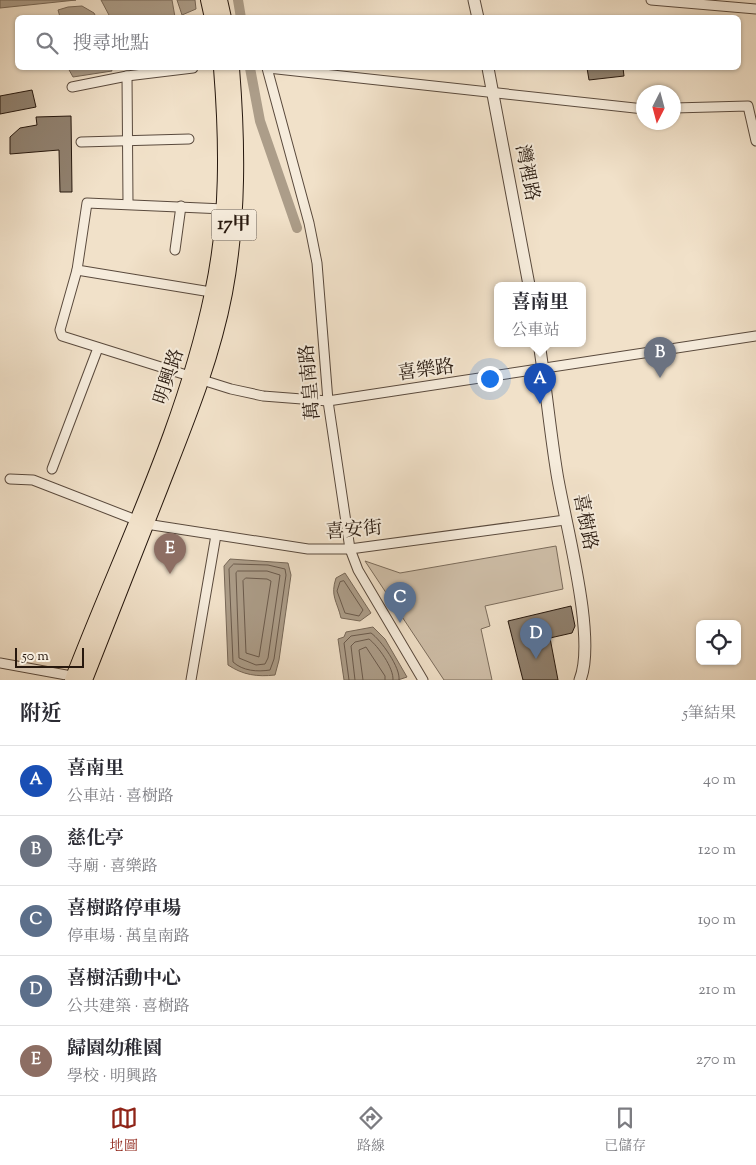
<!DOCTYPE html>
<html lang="zh-TW">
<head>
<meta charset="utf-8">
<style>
	:root { --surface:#fff; --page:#f7f7f7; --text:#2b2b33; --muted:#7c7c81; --line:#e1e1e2; --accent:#8f2418 }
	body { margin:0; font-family:"Sorts Mill Goudy","Noto Serif TC",serif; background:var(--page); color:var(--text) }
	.controls { position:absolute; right:15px; bottom:15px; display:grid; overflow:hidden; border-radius:8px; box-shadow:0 1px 4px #0004 }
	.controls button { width:45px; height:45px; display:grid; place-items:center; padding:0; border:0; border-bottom:1px solid var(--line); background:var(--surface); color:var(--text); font:25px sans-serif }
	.compass { position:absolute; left:636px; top:85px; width:45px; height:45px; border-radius:50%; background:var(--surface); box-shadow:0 1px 4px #0004; rotate:186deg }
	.scale { position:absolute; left:15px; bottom:12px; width:69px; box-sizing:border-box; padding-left:5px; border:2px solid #27180e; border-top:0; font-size:14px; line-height:18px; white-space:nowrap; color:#27180e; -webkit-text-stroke:4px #f6ecdc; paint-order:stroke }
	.you { position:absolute; left:489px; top:378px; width:18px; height:18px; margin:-12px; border:4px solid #fff; border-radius:50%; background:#1a73e8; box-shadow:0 0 0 8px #1a73e833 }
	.badge { display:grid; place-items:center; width:32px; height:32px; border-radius:50%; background:var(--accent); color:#fff; font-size:16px; font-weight:700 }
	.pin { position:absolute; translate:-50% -41px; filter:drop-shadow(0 1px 2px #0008) }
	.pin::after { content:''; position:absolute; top:26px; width:18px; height:15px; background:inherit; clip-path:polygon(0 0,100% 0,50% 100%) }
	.popup { position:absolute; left:494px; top:282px; width:92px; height:65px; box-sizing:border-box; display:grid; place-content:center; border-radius:8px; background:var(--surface); filter:drop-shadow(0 1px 4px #0005); font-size:16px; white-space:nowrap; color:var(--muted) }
	.popup b { font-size:19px; color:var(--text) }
	.popup::after { content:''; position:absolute; left:50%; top:100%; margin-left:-10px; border:10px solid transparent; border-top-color:var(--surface) }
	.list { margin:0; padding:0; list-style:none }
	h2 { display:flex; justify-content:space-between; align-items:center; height:65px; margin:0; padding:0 20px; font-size:21px }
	h2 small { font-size:16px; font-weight:400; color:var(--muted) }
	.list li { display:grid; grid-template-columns:32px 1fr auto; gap:15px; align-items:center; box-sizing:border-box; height:70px; padding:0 20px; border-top:1px solid var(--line) }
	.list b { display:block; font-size:19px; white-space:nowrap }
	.list p { margin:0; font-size:16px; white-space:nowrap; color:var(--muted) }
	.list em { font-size:16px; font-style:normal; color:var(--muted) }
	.icon { flex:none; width:28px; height:28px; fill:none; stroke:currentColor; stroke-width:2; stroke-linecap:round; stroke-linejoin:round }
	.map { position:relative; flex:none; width:756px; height:680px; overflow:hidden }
	.search { position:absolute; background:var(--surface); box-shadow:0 1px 4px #0004; left:15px; right:15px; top:15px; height:55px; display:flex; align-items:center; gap:12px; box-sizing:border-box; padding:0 18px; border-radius:8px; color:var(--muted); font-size:19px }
	.sheet { height:415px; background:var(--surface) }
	nav { display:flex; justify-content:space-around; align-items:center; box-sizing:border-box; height:70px; border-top:1px solid var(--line); background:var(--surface); font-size:14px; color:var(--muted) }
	nav a { display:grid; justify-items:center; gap:2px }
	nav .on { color:var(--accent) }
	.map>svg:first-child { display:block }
	.green { fill:#cfbfa9; stroke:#7b6c5c }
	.water { fill:#ac9d89; stroke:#776858 }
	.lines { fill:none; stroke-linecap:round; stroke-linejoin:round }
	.shore { stroke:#6a5a4c; stroke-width:1 }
	.canal { stroke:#ac9d89; stroke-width:10 }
	.building { fill:#90816f; stroke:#27180e }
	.minor-casing { stroke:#5a4a3d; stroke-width:11 }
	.tertiary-casing { stroke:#5a4a3d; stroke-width:13 }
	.primary-casing { stroke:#27180e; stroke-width:16 }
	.minor { stroke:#f6ecdc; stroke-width:9 }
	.tertiary { stroke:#f6ecdc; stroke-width:11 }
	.primary { stroke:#f1e1c9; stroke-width:14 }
	.labels { text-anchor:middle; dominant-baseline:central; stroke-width:4; stroke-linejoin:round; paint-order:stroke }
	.shield { fill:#f6ecdc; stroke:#65584c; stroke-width:1 }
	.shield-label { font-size:18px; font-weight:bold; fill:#27180e }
	.street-label { font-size:19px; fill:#27180e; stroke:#f6ecdc }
</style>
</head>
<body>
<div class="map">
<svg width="756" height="680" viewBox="0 0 756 680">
	<rect width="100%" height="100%" fill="#f1e1c9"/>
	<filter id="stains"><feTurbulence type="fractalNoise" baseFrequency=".004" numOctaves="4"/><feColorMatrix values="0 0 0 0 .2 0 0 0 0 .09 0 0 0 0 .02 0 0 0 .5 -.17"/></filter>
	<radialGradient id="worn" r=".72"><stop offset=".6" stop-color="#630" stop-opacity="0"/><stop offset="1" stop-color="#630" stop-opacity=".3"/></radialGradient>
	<polygon class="green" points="556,546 563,589 485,606 490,626 481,629 492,680 444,680 365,561 400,573"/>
	<g class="water">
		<polygon points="0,0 76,0 0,8"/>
		<polygon points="101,0 172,0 175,17 110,17"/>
		<polygon points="177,0 195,0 196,9 182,15"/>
		<polygon points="82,6 94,13 96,17 60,17 58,10 68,7"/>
		<polygon points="68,68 111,68 112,71 73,77"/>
		<path d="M230,559l58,4 3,12 -12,85 -4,15c-18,2 -32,0 -47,-10l-4,-99z"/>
		<path d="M345,573l26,40 -11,8 -19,-3c-4,-17 -11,-22 -5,-40z"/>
		<polygon points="373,627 385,639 407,677 398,680 344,680 338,639 344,637 346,632"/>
	</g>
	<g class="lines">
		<g class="shore">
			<path d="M234,564l34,1 17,4 1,6 -12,84 -4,11c-13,2 -27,1 -37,-8l-4,-93z"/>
			<polygon points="238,571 267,571 280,575 268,658 265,664 256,665 239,658 236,573"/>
			<polygon points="246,578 267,579 271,581 259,657 246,653 243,581"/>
			<polygon points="344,581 363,610 359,616 345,613 337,591 340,582"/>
			<path d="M349,680l-5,-37 7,-7 20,-3c10,7 30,35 28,47"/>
			<path d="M355,680l-4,-34 4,-4 14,-3c9,7 25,29 24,41"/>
			<polyline points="363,680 359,650 366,647 385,676 385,680"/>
		</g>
		<g class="canal">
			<polyline points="238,0 241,18"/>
			<polyline points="250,68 260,121 297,228"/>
		</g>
	</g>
	<g class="building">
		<polygon points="587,68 623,68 624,76 589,80"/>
		<polygon points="32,90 36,107 0,114 0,96"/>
		<polygon points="71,116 72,192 60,192 59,150 10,154 10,137 20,128 37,125 36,117"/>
		<polygon points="571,606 575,626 572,633 550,638 558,680 523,680 508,621"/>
	</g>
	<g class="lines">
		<defs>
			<g id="minor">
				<polyline points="651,0 756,9"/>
				<polyline points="267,68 309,223 317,263 328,401 350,549 358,570 423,680"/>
				<polyline points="268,68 644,109"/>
				<polyline points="127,76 128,203"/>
				<polyline points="72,87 127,76 193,68"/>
				<polyline points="674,108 748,106 756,141"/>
				<polyline points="81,142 189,139"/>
				<polyline points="224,209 87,203 77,270 60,330 62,336 231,389 263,396 328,401 756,336"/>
				<polyline points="175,250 181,206"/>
				<polyline points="77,270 217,293"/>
				<polyline points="52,469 98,348"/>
				<polyline points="10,479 33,480 136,520"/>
				<polyline points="146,524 308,549 350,549 565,520"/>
				<polyline points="0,663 77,677"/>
				<polyline points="191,680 216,535"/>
			</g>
			<g id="tertiary">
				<polyline points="474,0 478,18"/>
				<polyline points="488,68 529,285"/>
				<path d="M539,343c7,44 11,88 18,131 8,49 40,164 23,206"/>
			</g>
			<g id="primary">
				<polyline points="208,0 212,18"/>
				<polyline points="220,0 224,18"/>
				<path d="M72,680c49,-128 112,-252 140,-387 16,-74 15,-150 9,-225"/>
				<path d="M85,680c25,-64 51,-129 76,-193 25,-64 51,-126 64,-194 14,-75 13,-150 7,-225"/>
			</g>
		</defs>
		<use href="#minor" class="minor-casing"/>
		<use href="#tertiary" class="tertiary-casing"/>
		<use href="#primary" class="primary-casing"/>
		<use href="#minor" class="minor"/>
		<use href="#tertiary" class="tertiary"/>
		<use href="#primary" class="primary"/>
	</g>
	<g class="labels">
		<rect class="shield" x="211.5" y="209.5" width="45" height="31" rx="4"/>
		<g class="shield-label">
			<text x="234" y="225">17甲</text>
		</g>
		<g class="street-label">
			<text transform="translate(526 173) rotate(79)">灣裡路</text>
			<text transform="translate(426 371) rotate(-8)">喜樂路</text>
			<text transform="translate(170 377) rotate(-72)">明興路</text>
			<text transform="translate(311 382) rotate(-95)">萬皇南路</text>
			<text transform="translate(584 522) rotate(79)">喜樹路</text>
			<text transform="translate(354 531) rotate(-5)">喜安街</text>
		</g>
	</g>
	<rect width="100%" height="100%" filter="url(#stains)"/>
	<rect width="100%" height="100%" fill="url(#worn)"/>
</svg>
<div class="controls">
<button><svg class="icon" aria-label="locate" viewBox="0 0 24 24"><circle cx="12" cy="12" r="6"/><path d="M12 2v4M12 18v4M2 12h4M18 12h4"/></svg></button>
</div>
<svg class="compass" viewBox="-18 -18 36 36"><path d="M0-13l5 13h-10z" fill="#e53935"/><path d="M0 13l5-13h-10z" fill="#7c7c81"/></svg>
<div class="scale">50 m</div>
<div class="you"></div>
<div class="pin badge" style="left:540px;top:404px;background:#1a4fb4">A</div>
<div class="popup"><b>喜南里</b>公車站</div>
<div class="pin badge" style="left:660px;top:378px;background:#6b7280">B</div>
<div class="pin badge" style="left:400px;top:623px;background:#5c6f8a">C</div>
<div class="pin badge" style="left:536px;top:659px;background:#5c6f8a">D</div>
<div class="pin badge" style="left:170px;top:574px;background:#8d6e63">E</div>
<div class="search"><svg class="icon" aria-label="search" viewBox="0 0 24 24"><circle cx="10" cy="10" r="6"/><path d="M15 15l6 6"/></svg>搜尋地點</div>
</div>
<section class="sheet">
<h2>附近<small>5筆結果</small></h2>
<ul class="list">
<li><span class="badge" style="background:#1a4fb4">A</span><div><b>喜南里</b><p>公車站 · 喜樹路</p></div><em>40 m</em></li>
<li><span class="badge" style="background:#6b7280">B</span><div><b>慈化亭</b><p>寺廟 · 喜樂路</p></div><em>120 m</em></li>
<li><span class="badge" style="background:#5c6f8a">C</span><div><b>喜樹路停車場</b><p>停車場 · 萬皇南路</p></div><em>190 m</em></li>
<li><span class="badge" style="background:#5c6f8a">D</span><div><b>喜樹活動中心</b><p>公共建築 · 喜樹路</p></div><em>210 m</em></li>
<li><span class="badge" style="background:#8d6e63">E</span><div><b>歸園幼稚園</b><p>學校 · 明興路</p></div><em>270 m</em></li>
</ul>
</section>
<nav>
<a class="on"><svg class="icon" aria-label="map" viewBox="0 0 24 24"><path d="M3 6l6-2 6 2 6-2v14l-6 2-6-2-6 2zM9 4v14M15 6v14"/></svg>地圖</a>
<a><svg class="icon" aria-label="directions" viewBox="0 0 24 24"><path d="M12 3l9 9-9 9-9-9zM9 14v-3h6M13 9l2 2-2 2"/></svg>路線</a>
<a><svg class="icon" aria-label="saved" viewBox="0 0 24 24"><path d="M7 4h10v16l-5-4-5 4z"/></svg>已儲存</a>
</nav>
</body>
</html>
